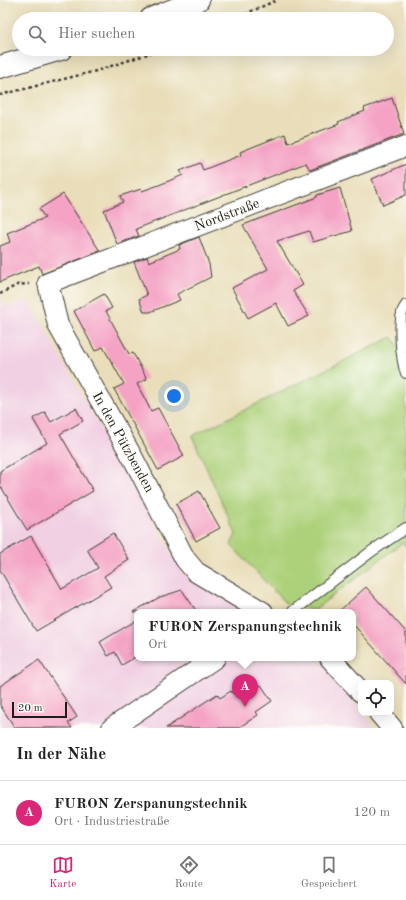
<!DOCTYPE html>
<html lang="de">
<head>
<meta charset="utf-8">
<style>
	:root { --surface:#fff; --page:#f2f2f2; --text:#222; --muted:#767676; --line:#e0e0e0; --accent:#db2777 }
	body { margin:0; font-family:"Old Standard TT",serif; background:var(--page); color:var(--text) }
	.controls { position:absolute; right:12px; bottom:12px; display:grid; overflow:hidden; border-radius:8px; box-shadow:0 4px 16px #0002 }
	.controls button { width:36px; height:36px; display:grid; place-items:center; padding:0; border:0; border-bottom:1px solid var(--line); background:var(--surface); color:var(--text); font:20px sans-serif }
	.scale { position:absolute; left:12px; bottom:10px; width:55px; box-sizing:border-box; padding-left:4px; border:2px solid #1c1c1c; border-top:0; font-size:11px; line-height:14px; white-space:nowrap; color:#1c1c1c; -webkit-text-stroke:3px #fdfcf7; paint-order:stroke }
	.you { position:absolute; left:174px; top:396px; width:14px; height:14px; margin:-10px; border:3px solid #fff; border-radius:50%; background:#1a73e8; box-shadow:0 0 0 6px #1a73e833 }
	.badge { display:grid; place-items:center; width:26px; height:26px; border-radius:50%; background:var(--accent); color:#fff; font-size:13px; font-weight:700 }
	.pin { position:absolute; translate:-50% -33px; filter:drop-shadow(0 1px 2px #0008) }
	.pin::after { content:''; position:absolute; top:21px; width:14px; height:12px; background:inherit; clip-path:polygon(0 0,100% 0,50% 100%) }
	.popup { position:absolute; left:134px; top:609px; width:222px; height:52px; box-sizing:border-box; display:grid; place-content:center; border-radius:8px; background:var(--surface); filter:drop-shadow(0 1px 3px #0005); font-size:13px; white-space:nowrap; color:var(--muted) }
	.popup b { font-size:15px; color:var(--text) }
	.popup::after { content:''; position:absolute; left:50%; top:100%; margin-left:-8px; border:8px solid transparent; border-top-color:var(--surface) }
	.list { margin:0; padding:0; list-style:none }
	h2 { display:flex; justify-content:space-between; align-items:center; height:52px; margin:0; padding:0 16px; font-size:17px }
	h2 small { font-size:13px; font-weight:400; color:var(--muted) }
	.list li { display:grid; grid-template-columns:26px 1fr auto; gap:12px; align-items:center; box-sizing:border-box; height:64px; padding:0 16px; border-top:1px solid var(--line) }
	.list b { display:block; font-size:15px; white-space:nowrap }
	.list p { margin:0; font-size:13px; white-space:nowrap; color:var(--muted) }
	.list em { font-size:13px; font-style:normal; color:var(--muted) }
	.icon { flex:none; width:22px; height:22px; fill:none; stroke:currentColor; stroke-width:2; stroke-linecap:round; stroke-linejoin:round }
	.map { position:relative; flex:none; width:406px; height:728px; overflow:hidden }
	.search { position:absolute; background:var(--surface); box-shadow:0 4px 16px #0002; left:12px; right:12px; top:12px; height:44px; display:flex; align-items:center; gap:10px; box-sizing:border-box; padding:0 14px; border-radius:22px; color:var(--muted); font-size:15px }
	.sheet { height:116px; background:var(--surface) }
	nav { display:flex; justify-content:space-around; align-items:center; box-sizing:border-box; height:56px; border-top:1px solid var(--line); background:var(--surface); font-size:11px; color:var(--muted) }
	nav a { display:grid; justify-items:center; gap:2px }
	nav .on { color:var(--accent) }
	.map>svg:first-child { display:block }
	.built { fill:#f1d0e3 }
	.green { fill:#add17a; stroke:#64764b }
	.building { fill:#f4a3c4 }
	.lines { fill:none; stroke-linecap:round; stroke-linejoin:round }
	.lane-casing { stroke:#3b3934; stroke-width:12 }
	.street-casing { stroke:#3b3934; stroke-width:22 }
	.secondary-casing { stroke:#3b3934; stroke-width:24 }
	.path { stroke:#3b3934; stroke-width:2.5; stroke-dasharray:3 3; stroke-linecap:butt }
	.lane { stroke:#fff; stroke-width:10 }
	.street { stroke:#fff; stroke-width:20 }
	.secondary { stroke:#fff; stroke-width:22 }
	.labels { text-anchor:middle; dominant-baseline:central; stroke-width:3; stroke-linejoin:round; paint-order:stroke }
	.street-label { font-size:14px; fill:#1c1c1c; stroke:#fdfcf7 }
</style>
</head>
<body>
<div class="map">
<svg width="406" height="728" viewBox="0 0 406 728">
	<rect width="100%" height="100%" fill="#fdfcf7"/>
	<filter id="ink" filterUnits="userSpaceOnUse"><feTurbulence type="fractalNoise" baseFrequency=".025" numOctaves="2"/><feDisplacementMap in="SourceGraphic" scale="8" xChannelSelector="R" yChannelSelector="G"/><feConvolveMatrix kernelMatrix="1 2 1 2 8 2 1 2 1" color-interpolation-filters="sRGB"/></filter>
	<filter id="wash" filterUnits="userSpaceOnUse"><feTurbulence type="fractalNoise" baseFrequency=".012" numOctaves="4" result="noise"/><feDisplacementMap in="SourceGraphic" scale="16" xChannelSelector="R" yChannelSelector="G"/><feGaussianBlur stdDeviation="0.9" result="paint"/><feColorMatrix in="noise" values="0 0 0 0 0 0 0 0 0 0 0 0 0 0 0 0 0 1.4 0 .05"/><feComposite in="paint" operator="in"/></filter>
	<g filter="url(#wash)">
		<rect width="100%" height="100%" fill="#e9deb9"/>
		<polygon class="built" points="0,295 4,306 29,301 182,572 245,612 137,612 137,658 318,658 361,710 361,713 363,713 376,728 0,728"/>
		<polygon class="green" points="392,337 406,356 406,546 402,543 314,610 287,605 231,545 236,534 192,436"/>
		<g id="blocks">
			<g class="building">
				<polygon points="392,98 404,134 310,170 306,163 228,193 136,229 139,236 117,244 104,210 123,202 120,196 141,189 142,191 159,185 183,175 180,171 200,163 203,170 241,155 240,152 285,134 288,143 339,124 338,122 365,111 364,108"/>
				<polygon points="406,164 406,195 383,205 372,179"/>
				<polygon points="340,188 352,231 313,242 309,231 277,241 303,285 293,291 309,316 288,326 276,303 248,318 232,288 268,269 243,225 317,197 317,195"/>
				<polygon points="63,194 100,251 42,274 39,266 0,282 0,246 10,242 7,233 45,218 39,209"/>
				<polygon points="199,237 209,264 211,277 177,294 180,300 150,312 144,312 139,299 147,295 134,262 147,257 149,262 180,249 179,245"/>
				<polygon points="104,294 112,308 106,311 129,354 133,353 147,379 137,384 151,411 158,408 184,456 158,470 114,389 124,384 103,347 95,351 74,311"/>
				<polygon points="76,408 83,421 60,434 93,491 27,530 0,485 0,471 47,443 33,419 45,412 51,422"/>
				<polygon points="199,491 220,528 196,541 176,504"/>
				<polygon points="113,533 129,560 104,576 111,587 36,631 0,570 0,554 31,536 62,589 98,568 87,549"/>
				<polygon points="366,587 406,632 406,684 353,624 353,612 338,612"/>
				<polygon points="182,590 197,612 133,612 160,597"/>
				<polygon points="137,620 137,656 122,665 115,652 108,656 100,642"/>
				<polygon points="39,660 77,717 68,723 72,728 15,728 0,705 0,686"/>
				<polygon points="249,683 253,690 261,685 272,701 256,712 258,715 238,728 166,728 217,694 220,698 231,691 233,694"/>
			</g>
		</g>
	</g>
	<g filter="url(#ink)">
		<use href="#blocks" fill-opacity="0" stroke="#3b3934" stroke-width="1"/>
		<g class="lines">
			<defs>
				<g id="lane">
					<path d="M406,305c0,0 -3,5 -3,5 -5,12 -2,51 3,63"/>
					<polyline points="292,612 372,551 406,528"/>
				</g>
				<g id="street">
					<polyline points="263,612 196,572 185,559 134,460 58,325 48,283 406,146"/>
					<polyline points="330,658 361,692"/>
					<polyline points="379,713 392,728"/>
					<polyline points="112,728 215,658"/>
				</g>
				<g id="secondary">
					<polyline points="151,19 198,0"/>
					<polyline points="0,67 61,49"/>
				</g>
			</defs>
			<use href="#lane" class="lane-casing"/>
			<use href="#street" class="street-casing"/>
			<use href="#secondary" class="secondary-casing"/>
			<g class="path">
				<polyline points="234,19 277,0"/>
				<polyline points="0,95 96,71 163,49"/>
				<polyline points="0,294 17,285 29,284"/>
			</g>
			<use href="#lane" class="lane"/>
			<use href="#street" class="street"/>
			<use href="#secondary" class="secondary"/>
		</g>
	</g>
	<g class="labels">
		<g class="street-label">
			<text transform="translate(227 215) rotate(-21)">Nordstraße</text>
			<text transform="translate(123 442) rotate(61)">In den Pützbenden</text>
		</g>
	</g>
</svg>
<div class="controls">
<button><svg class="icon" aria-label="locate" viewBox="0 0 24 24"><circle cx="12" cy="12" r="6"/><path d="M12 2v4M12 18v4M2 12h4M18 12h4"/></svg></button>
</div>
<div class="scale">20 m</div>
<div class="you"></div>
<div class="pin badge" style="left:245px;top:707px">A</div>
<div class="popup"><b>FURON Zerspanungstechnik</b>Ort</div>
<div class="search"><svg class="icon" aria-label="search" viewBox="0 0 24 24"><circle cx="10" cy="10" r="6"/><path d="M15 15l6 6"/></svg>Hier suchen</div>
</div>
<section class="sheet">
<h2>In der Nähe<small></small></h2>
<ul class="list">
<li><span class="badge">A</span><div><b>FURON Zerspanungstechnik</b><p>Ort · Industriestraße</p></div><em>120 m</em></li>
</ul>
</section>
<nav>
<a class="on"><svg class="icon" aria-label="map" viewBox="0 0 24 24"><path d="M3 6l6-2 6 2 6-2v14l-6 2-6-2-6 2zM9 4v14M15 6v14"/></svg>Karte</a>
<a><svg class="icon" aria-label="directions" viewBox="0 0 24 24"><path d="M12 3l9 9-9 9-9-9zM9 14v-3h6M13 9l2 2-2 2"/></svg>Route</a>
<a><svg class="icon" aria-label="saved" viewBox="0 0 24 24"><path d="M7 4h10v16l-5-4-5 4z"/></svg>Gespeichert</a>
</nav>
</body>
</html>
